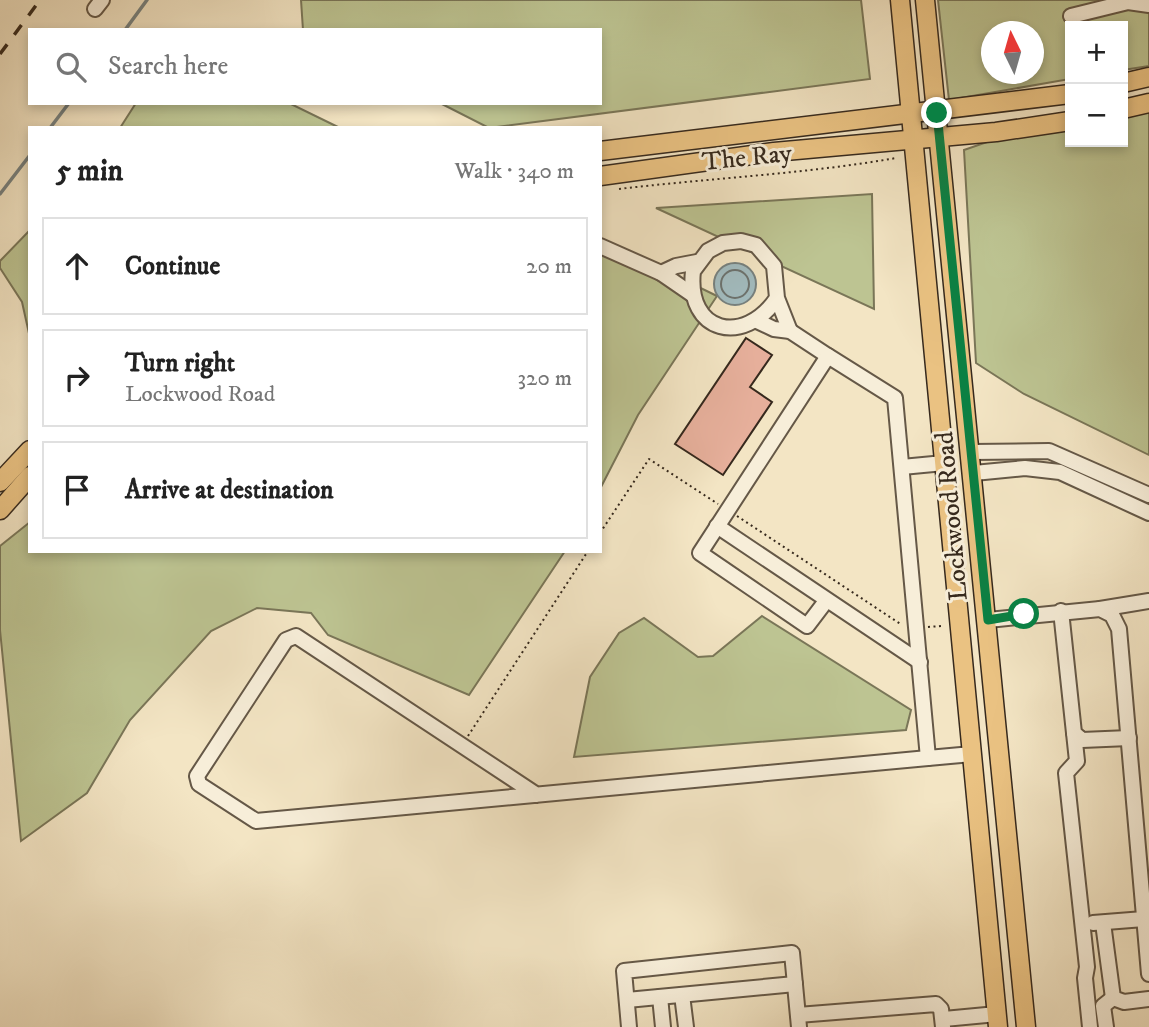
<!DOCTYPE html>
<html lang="en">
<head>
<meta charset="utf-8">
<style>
	:root { --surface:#fff; --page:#f2f2f2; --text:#222; --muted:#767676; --line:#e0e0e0 }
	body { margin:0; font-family:"IM FELL DW Pica",serif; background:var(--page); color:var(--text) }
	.controls { position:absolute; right:21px; top:21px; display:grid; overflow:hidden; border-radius:0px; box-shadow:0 4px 10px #0003 }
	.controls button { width:63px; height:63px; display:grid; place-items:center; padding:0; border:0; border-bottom:2px solid var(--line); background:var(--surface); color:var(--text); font:35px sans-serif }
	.compass { position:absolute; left:981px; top:21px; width:63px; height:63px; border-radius:50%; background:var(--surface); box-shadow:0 4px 10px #0003; rotate:355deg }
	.stop { position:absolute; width:21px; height:21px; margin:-16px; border:5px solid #0b8043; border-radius:50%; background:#fff }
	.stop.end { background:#0b8043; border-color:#fff; box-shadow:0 2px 7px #0008 }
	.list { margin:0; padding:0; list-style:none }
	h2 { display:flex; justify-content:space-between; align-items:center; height:91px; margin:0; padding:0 28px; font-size:30px }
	h2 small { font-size:23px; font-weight:400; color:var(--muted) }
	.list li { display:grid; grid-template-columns:46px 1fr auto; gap:21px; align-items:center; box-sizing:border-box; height:98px; margin:0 14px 14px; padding:0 14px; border:2px solid var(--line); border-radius:0px }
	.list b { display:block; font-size:26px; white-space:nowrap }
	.list p { margin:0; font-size:23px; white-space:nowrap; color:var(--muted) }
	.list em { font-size:23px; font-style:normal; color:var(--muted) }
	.icon { flex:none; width:38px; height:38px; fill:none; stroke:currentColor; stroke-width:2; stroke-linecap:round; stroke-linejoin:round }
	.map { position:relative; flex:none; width:1149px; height:1027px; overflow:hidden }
	.search { position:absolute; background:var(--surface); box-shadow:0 4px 10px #0003; left:28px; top:28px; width:574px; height:77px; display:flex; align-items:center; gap:18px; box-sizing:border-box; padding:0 24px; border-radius:0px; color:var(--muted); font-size:26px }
	.panel { position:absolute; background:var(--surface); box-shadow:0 4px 10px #0003; left:28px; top:126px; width:574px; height:427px; border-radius:0px }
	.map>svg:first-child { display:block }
	.green { fill:#bdc492; stroke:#7a7658; stroke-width:2; fill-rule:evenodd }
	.water { fill:#a2bcc0; stroke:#77817f; stroke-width:2 }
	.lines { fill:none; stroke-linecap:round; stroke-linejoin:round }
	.shore { stroke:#6c726e; stroke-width:2 }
	.stream { stroke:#77817f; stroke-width:3.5 }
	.building { fill:#e6af9b; stroke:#36291d; stroke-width:2 }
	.minor-casing { stroke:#655847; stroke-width:18 }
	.major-casing { stroke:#36291d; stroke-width:21 }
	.path { stroke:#36291d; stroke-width:2; stroke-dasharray:2 3.5; stroke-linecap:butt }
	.minor { stroke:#f7eed9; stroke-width:14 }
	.major { stroke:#eac282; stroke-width:18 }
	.rail { stroke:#36291d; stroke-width:3.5; stroke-dasharray:12 12; stroke-linecap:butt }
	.route { stroke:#0b8043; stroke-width:9 }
	.labels { text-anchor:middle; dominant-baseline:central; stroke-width:6; stroke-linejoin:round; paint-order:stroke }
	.street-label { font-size:26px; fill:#36291d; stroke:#f7eed9 }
</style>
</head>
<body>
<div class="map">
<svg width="1149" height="1027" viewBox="0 0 1149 1027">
	<rect width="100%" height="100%" fill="#f3e5c4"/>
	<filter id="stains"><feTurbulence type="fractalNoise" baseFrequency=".00286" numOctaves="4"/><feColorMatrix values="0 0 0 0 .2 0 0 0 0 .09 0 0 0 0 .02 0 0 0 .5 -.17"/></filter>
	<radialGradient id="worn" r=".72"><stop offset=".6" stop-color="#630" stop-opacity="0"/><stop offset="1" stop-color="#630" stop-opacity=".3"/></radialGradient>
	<g class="green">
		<polygon points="301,0 861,0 870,79 489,128 440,103 600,103 600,30 303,30"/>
		<path d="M938,0h211v66l-26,4v-44h-53v53l-121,21zM992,32h42v42h-42z"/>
		<polygon points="136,103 289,103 340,128 120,128"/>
		<polygon points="1149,112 1149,455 1024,394 976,363 964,150 987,142 1070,128 1070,142 1123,142 1123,118"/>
		<polygon points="872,194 874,309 656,208"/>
		<polygon points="30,230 30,338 22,302 0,268 0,261"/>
		<polygon points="600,239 717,296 638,415 600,489"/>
		<polygon points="30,522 30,551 565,551 469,695 328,635 311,613 257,608 211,631 130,720 87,793 21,841 0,630 0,546"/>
		<polygon points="762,616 911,710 906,730 574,757 590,677 619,633 644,618 698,657 713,656"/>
	</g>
	<circle class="water" cx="735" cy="284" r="21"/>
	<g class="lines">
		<circle class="shore" cx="735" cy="284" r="14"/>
		<g class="stream">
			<polyline points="125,30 147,0"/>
			<polyline points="50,128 69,103"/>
			<polyline points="0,194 30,155"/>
		</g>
	</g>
	<polygon class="building" points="746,338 772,355 750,387 772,402 723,475 675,444"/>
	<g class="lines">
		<defs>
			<g id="minor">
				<polyline points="95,9 102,0"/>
				<polyline points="1071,16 1128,2 1149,5"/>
				<polyline points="600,246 661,273 693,295"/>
				<polyline points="661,273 676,266 697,262"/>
				<path d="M777,298c-33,49 -91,35 -84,-27l15,-20 15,-8 18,-2 15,4 18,21 3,32 13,33"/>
				<polyline points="757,321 774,329 790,331 828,356"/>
				<polyline points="972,452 1049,451 1149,495"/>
				<polyline points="902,467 944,463"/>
				<polyline points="974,473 1025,468 1060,472 1149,513"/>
				<polyline points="717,526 920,662"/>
				<polyline points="826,601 807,626 700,553 828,356 895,398 928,758 972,754"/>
				<polyline points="1100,609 1149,601"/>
				<polyline points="1061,611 1074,733 1082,740 1129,738"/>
				<polyline points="988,620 1100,609 1112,615 1119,629 1149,974"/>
				<polyline points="1074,733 1077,761 1066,773 1087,967 1085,978 1090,1027"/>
				<polyline points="537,795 296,636 286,640 197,776 199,784 256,821 928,758"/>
				<polyline points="1093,923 1144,919"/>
				<polyline points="1103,923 1113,998 1124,1002 1149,999"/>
				<polyline points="682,995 686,1027"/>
				<polyline points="660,997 663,1027"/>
				<polyline points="627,1000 795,984"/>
				<polyline points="798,1015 936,1004 941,1009 943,1027"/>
				<polyline points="944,1019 997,1014"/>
				<polyline points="629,1027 624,971 792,953 799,1027"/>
				<polyline points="1106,1027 1103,1006 1113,998"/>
			</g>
			<g id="major">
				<polyline points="900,0 998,1027"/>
				<polyline points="925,0 1026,1027"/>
				<polyline points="1123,83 1149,77"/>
				<polyline points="1123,109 1149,103"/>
				<polyline points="600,151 1070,94"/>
				<polyline points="600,176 774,152 996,132 1070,121"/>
				<polyline points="0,482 30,450"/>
				<polyline points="0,510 30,476"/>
			</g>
		</defs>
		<use href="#minor" class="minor-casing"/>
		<use href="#major" class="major-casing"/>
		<g class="path">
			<path d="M619,189c92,-11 186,-15 277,-31"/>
			<polyline points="737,516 902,625"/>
			<polyline points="600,533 649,459 718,504"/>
			<polyline points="928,627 941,626"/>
			<polyline points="468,736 588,551"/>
		</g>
		<use href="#minor" class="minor"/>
		<use href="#major" class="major"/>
		<polyline class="rail" points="0,54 40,0"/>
	</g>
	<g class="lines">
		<polyline class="route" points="937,113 988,620 1024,614"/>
	</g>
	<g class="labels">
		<g class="street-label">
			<text transform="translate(747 158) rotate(-6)">The Ray</text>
			<text transform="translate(952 516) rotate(-95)">Lockwood Road</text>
		</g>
	</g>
	<rect width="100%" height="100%" filter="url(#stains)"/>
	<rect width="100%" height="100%" fill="url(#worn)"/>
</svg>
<div class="controls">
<button>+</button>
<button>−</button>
</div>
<svg class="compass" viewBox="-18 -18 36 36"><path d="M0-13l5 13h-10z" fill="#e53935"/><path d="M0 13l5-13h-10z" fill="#767676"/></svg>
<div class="stop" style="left:1024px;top:614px"></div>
<div class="stop end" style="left:937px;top:113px"></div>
<div class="search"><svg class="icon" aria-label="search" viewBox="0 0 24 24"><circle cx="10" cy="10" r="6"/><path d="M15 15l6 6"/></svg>Search here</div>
<section class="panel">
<h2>5 min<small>Walk · 340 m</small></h2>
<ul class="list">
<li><svg class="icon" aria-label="ahead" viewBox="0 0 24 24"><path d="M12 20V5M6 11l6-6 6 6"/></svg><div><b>Continue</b></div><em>20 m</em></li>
<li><svg class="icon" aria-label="right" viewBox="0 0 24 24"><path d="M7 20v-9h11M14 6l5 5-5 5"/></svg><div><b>Turn right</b><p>Lockwood Road</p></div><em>320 m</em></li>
<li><svg class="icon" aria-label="arrive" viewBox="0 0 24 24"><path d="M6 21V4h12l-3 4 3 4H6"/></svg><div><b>Arrive at destination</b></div></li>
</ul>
</section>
</div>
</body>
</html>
